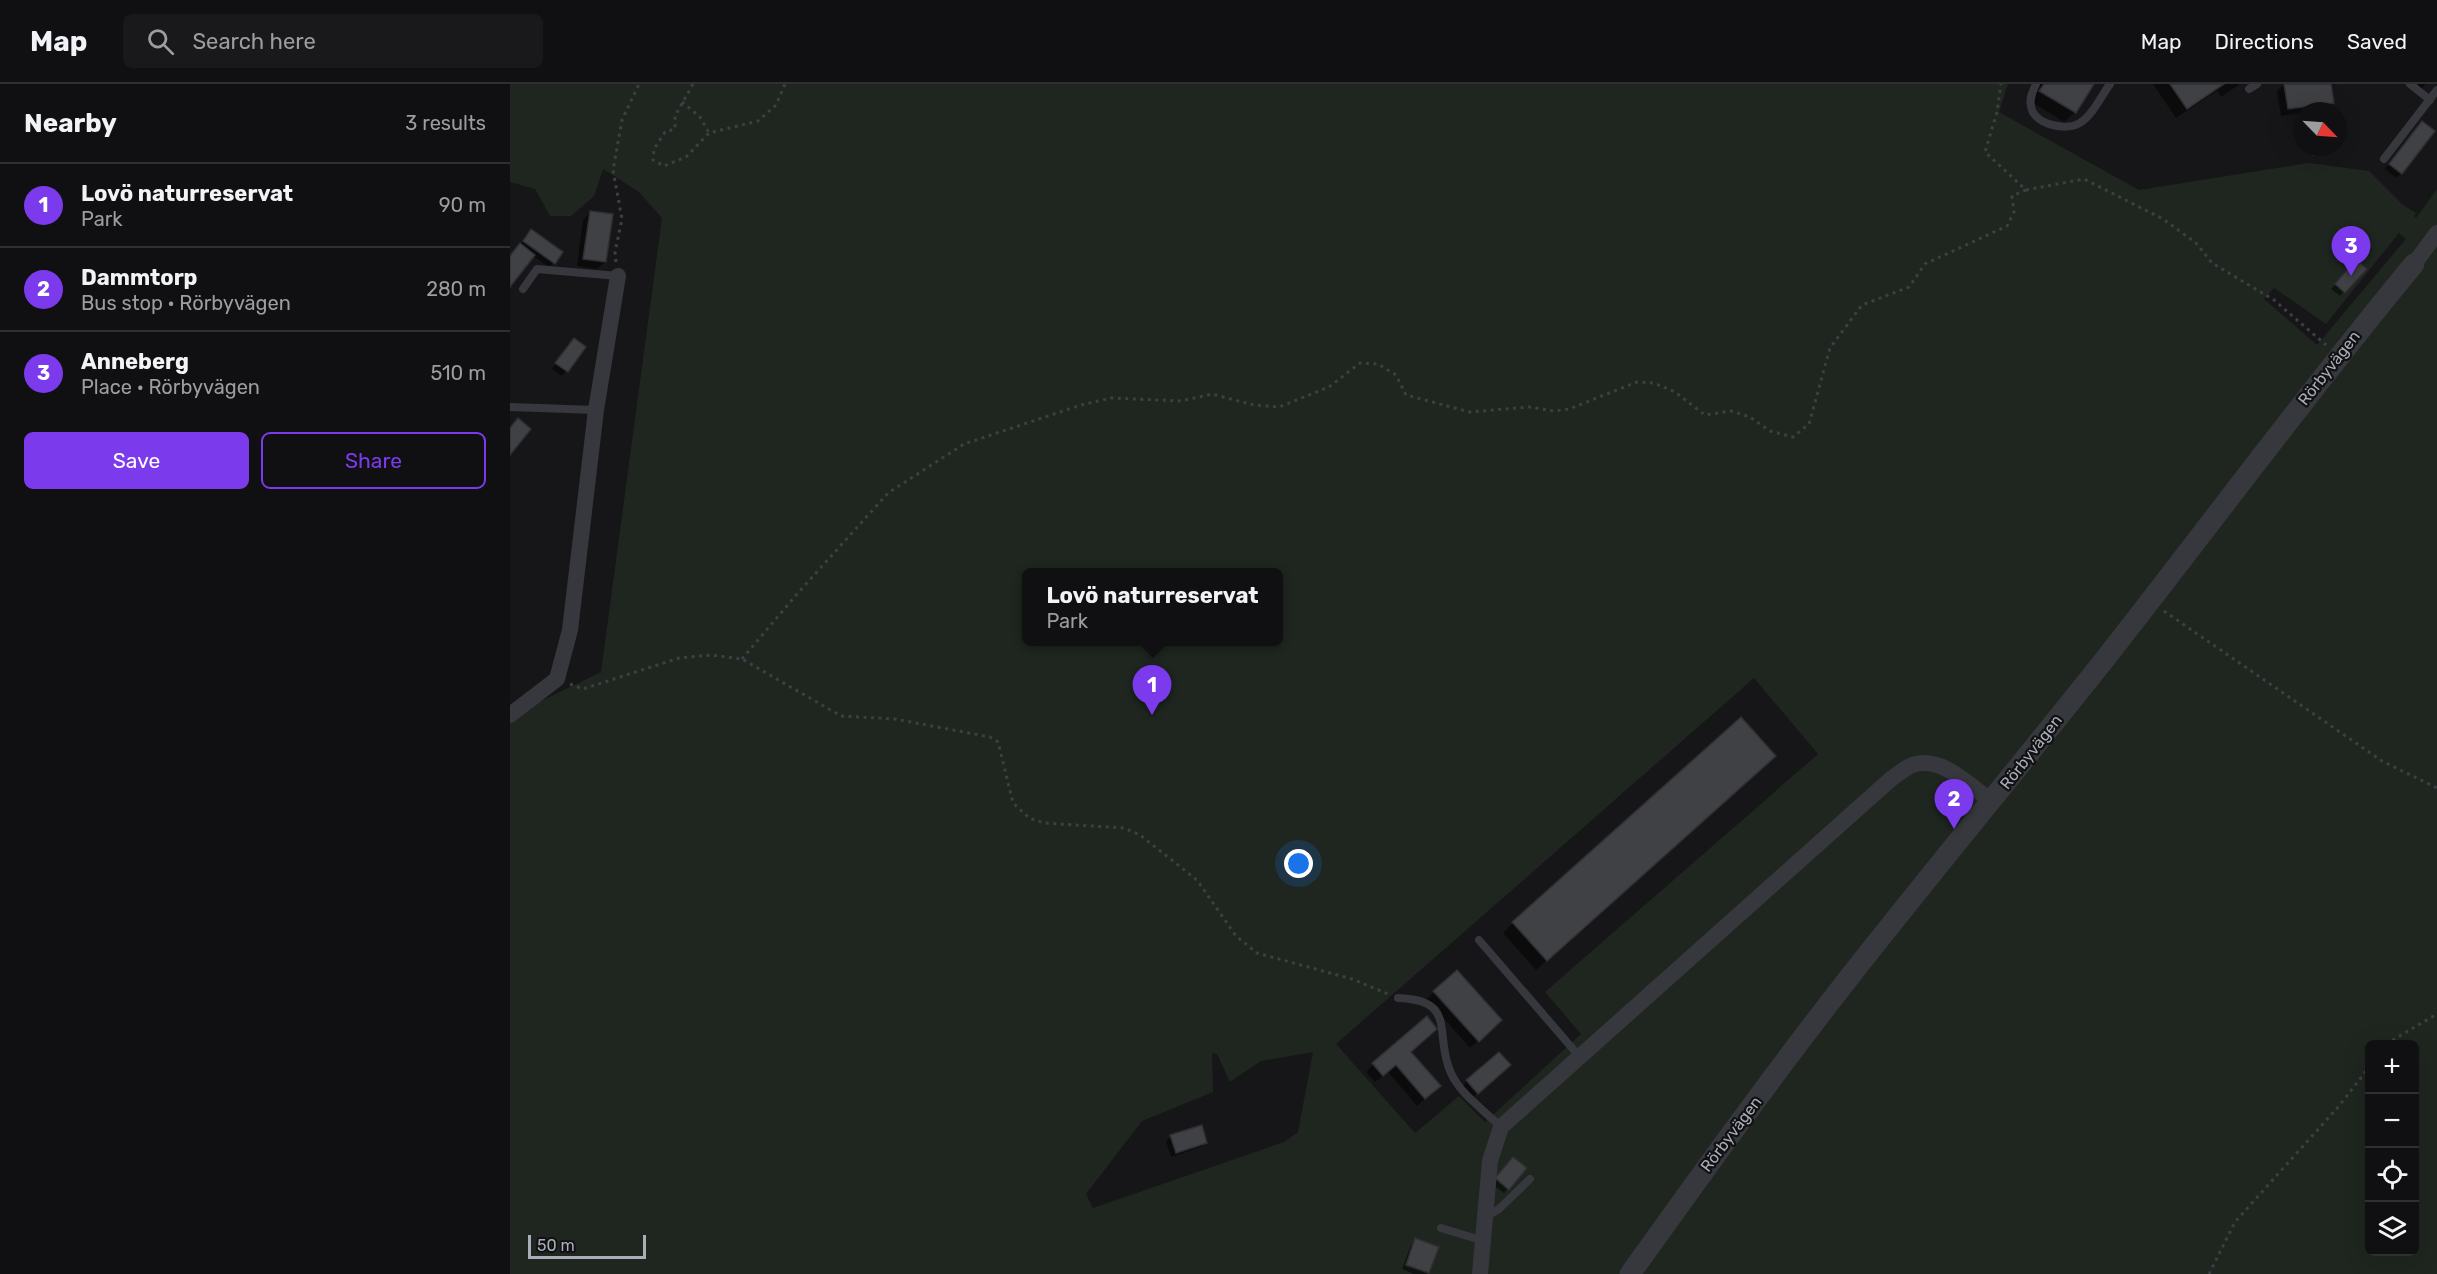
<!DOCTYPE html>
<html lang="en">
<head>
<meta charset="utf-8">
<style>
	:root { --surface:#101012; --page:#19191b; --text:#f1f3f6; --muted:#9c9d9f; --line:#303032; --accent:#7c3aed }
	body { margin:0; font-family:Rubik,sans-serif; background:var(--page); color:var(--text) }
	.controls { position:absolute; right:18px; bottom:18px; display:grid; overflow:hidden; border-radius:9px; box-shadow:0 6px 24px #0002 }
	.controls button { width:54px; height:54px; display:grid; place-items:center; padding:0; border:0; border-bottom:2px solid var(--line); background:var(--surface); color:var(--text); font:30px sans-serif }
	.compass { position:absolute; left:1783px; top:18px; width:54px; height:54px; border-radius:50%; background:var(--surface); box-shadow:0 6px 24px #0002; rotate:115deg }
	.scale { position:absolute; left:18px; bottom:15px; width:118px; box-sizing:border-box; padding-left:6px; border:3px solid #a8adb8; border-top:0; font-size:16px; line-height:21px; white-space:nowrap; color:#a8adb8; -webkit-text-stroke:4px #111113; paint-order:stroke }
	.you { position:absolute; left:789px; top:780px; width:21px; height:21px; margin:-15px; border:4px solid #fff; border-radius:50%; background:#1a73e8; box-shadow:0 0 0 9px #1a73e833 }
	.badge { display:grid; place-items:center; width:39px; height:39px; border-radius:50%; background:var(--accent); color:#fff; font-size:20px; font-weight:700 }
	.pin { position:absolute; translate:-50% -50px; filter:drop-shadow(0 2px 3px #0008) }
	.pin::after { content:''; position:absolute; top:32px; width:21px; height:18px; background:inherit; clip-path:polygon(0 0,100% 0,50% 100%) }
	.popup { position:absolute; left:512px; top:484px; width:261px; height:78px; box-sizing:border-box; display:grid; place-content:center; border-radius:9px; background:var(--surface); filter:drop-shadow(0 2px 4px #0005); font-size:20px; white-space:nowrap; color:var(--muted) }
	.popup b { font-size:22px; color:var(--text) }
	.popup::after { content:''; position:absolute; left:50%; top:100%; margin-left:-12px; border:12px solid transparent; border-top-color:var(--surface) }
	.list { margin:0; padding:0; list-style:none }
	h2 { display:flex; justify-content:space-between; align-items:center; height:78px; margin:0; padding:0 24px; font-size:26px }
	h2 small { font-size:20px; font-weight:400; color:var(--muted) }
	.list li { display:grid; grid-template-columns:39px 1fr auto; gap:18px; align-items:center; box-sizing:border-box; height:84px; padding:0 24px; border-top:2px solid var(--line) }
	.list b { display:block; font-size:22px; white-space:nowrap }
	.list p { margin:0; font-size:20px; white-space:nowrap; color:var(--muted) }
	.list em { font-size:20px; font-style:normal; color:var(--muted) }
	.actions { display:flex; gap:12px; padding:18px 24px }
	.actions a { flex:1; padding:14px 0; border:2px solid var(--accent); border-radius:9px; text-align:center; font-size:21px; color:var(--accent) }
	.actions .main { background:var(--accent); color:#fff }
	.icon { flex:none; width:33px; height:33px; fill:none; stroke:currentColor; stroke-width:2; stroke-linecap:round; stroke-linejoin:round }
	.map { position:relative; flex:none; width:1927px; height:1190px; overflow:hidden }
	header { display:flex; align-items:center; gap:36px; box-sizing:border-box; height:84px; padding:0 30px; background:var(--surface); border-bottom:2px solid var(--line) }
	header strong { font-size:28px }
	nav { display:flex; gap:33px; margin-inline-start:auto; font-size:21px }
	.search { width:420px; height:54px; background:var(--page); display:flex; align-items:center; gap:15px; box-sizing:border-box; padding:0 21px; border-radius:9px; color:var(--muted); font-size:22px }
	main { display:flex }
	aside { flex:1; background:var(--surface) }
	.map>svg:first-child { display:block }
	.green { fill:#1e261f; fill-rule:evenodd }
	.shadow { fill:#0007 }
	.building { fill:#404145; stroke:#303034; stroke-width:1.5 }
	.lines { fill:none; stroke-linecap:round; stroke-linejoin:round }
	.path { stroke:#3d3f44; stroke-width:3; stroke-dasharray:3 4.5; stroke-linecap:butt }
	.service { stroke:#37383d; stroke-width:8 }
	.minor { stroke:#37383d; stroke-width:16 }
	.tertiary { stroke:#37383d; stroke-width:21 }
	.labels { text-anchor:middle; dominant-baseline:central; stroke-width:4.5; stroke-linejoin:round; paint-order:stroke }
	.street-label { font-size:16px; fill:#a8adb8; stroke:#111113 }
</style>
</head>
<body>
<header>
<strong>Map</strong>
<div class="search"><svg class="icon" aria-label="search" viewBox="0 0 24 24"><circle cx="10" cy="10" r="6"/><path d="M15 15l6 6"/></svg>Search here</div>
<nav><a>Map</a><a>Directions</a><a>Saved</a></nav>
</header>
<main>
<aside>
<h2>Nearby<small>3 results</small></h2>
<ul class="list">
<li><span class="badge">1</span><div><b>Lovö naturreservat</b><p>Park</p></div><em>90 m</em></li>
<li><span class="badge">2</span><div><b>Dammtorp</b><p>Bus stop · Rörbyvägen</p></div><em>280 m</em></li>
<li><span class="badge">3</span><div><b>Anneberg</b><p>Place · Rörbyvägen</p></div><em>510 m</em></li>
</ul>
<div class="actions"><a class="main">Save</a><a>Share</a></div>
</aside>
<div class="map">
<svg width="1927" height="1190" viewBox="0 0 1927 1190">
	<rect width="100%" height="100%" fill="#161618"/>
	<path class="green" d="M0,0h1498l-9,28 140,78 170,-27 60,8 34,34 13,8 -2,3 2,2 21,-29v1085h-1927v-558l91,-44 61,-454 -23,-26 -36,-23 -9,27 -23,20h-21l-15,-27 -25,-7zM1889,149l7,6 -89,106 -53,-46 10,-11 52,36zM516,488h252v70h-252zM1244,594l64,76 -273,238 36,42 -96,88 -26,-26 -44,37 -79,-89zM1860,960h44v208h-44zM803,968l-15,80 -14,10 -191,66 -7,-14 56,-73 71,-29 -1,-39 5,1 13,28 31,-21z"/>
	<g class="shadow">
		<polygon points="1531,0 1582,0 1565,28 1554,38 1520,17"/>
		<polygon points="1643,0 1730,0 1711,13 1707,7 1666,34"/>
		<polygon points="1774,0 1819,0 1822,18 1815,26 1792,27 1792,29 1771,32 1767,7"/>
		<polygon points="1899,0 1916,0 1909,7"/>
		<polygon points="1908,43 1891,89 1886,94 1875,85"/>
		<polygon points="1799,63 1808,63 1809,69 1800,72"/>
		<polygon points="80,129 95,178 87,185 67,182 73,136"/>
		<polygon points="21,147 43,179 39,183 23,172 0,200 0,172"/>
		<polygon points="1842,182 1834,208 1830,212 1821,205"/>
		<polygon points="59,260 74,263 52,292 42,285"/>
		<polygon points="1253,682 1026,886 993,849 1003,839"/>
		<polygon points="924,908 983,944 960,964 917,915"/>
		<polygon points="899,969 921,1010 907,1022 878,988 865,998 856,988 863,981"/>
		<polygon points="994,986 963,1013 953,1002 957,997"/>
		<polygon points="661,1052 696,1059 691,1063 661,1073 656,1057"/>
		<polygon points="1003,1075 998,1105 994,1109 982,1100"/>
		<polygon points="906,1156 918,1188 916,1190 904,1190 892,1185 901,1161"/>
	</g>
	<g class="building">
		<polygon points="1534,0 1584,0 1566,29 1529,7"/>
		<polygon points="1660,0 1714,0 1677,25"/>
		<polygon points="1774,0 1821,0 1824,19 1778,25"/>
		<polygon points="1912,37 1925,47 1892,90 1879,80"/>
		<polygon points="1800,63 1810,63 1811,70 1802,71"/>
		<polygon points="80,127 103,130 96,178 73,175"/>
		<polygon points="21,145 53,168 45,180 13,157"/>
		<polygon points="10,159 25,171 0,203 0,172"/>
		<polygon points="1846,175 1857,185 1835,209 1825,200"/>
		<polygon points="64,254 76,263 58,288 45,279"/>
		<polygon points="8,334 21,345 0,371 0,344"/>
		<polygon points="1231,633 1266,672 1037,877 1002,838"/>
		<polygon points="947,886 992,936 969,958 923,907"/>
		<polygon points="917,932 927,945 901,968 931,1002 915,1015 886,981 873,992 862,979"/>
		<polygon points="989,968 1001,981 968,1010 956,996"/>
		<polygon points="692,1041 697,1059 666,1069 660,1051"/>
		<polygon points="1003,1073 1017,1084 999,1106 985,1094"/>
		<polygon points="905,1154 929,1163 919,1189 896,1181"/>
	</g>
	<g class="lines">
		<g class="path">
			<polyline points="183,0 165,32 165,45 155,48 144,65 143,76 154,82 176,73 199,49 248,37 266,21 275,0"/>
			<polyline points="172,18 190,33 199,49"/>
			<polyline points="1516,106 1574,95 1653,135 1686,159 1702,179 1764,216 1816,261"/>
			<polyline points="106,178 105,168 112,135 103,86 112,36 129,0"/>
			<polyline points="1654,527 1872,677 1927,704"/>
			<polyline points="232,575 287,510 378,409 454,360 571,321 601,314 671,317 702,310 744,321 769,323 819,303 850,279 868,280 886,291 896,311 960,328 1019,323 1044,327 1059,325 1127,298 1144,299 1165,308 1195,331 1221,327 1240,333 1260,347 1283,353 1299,340 1320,264 1352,221 1399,203 1415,180 1497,142 1504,128 1502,112 1516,106 1475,68 1487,28 1491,0"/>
			<polyline points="60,600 73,605 169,574 201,571 232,575 331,632 385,635 480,653 488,658 503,719 519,734 534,739 614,744 630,751 687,796 726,852 747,869 842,895 878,910"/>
			<polyline points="1876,960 1927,930"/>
			<polyline points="1699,1190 1725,1138 1829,1022 1860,982"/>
		</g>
		<g class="service">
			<path d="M1526,0c-3,7 -7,14 -5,22 2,18 33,25 47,18 14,-7 23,-28 32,-40"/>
			<polyline points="1900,0 1920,16"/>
			<polyline points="1739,5 1747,0"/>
			<polyline points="1874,75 1927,6"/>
			<polyline points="13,205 27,185 108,192"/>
			<polyline points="0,323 86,326"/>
			<polyline points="969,856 1069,972"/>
			<path d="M888,914c61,2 35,37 53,75 9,21 34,38 50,54"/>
			<polyline points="977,1132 989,1125 1020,1095"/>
			<polyline points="931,1144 974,1157"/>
		</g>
		<g class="minor">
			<polyline points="1904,180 1927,149"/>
			<polyline points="0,631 47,595 60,546 86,326 108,192"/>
			<path d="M970,1190l10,-113 11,-34 390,-348c6,-4 13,-10 19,-13 30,-13 60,20 82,36"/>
		</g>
		<path class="tertiary" d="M1120,1190c71,-99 142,-198 218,-295 84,-107 172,-213 257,-320 103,-131 202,-266 309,-395"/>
	</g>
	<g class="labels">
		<g class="street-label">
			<text transform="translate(1819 284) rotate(-52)">Rörbyvägen</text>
			<text transform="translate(1521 668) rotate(-52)">Rörbyvägen</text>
			<text transform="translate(1221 1050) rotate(-53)">Rörbyvägen</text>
		</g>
	</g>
</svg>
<div class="controls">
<button>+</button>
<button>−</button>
<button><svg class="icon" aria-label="locate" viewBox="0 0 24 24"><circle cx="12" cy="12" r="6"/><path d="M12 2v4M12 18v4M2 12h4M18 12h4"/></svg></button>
<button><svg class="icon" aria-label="layers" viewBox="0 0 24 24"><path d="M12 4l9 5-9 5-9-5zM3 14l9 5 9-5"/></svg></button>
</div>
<svg class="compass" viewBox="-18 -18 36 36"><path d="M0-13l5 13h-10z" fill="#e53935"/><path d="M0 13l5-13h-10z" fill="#9c9d9f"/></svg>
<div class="scale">50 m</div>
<div class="you"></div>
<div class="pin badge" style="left:642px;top:631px">1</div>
<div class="popup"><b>Lovö naturreservat</b>Park</div>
<div class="pin badge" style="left:1444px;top:745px">2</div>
<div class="pin badge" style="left:1841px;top:192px">3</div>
</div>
</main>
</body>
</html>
